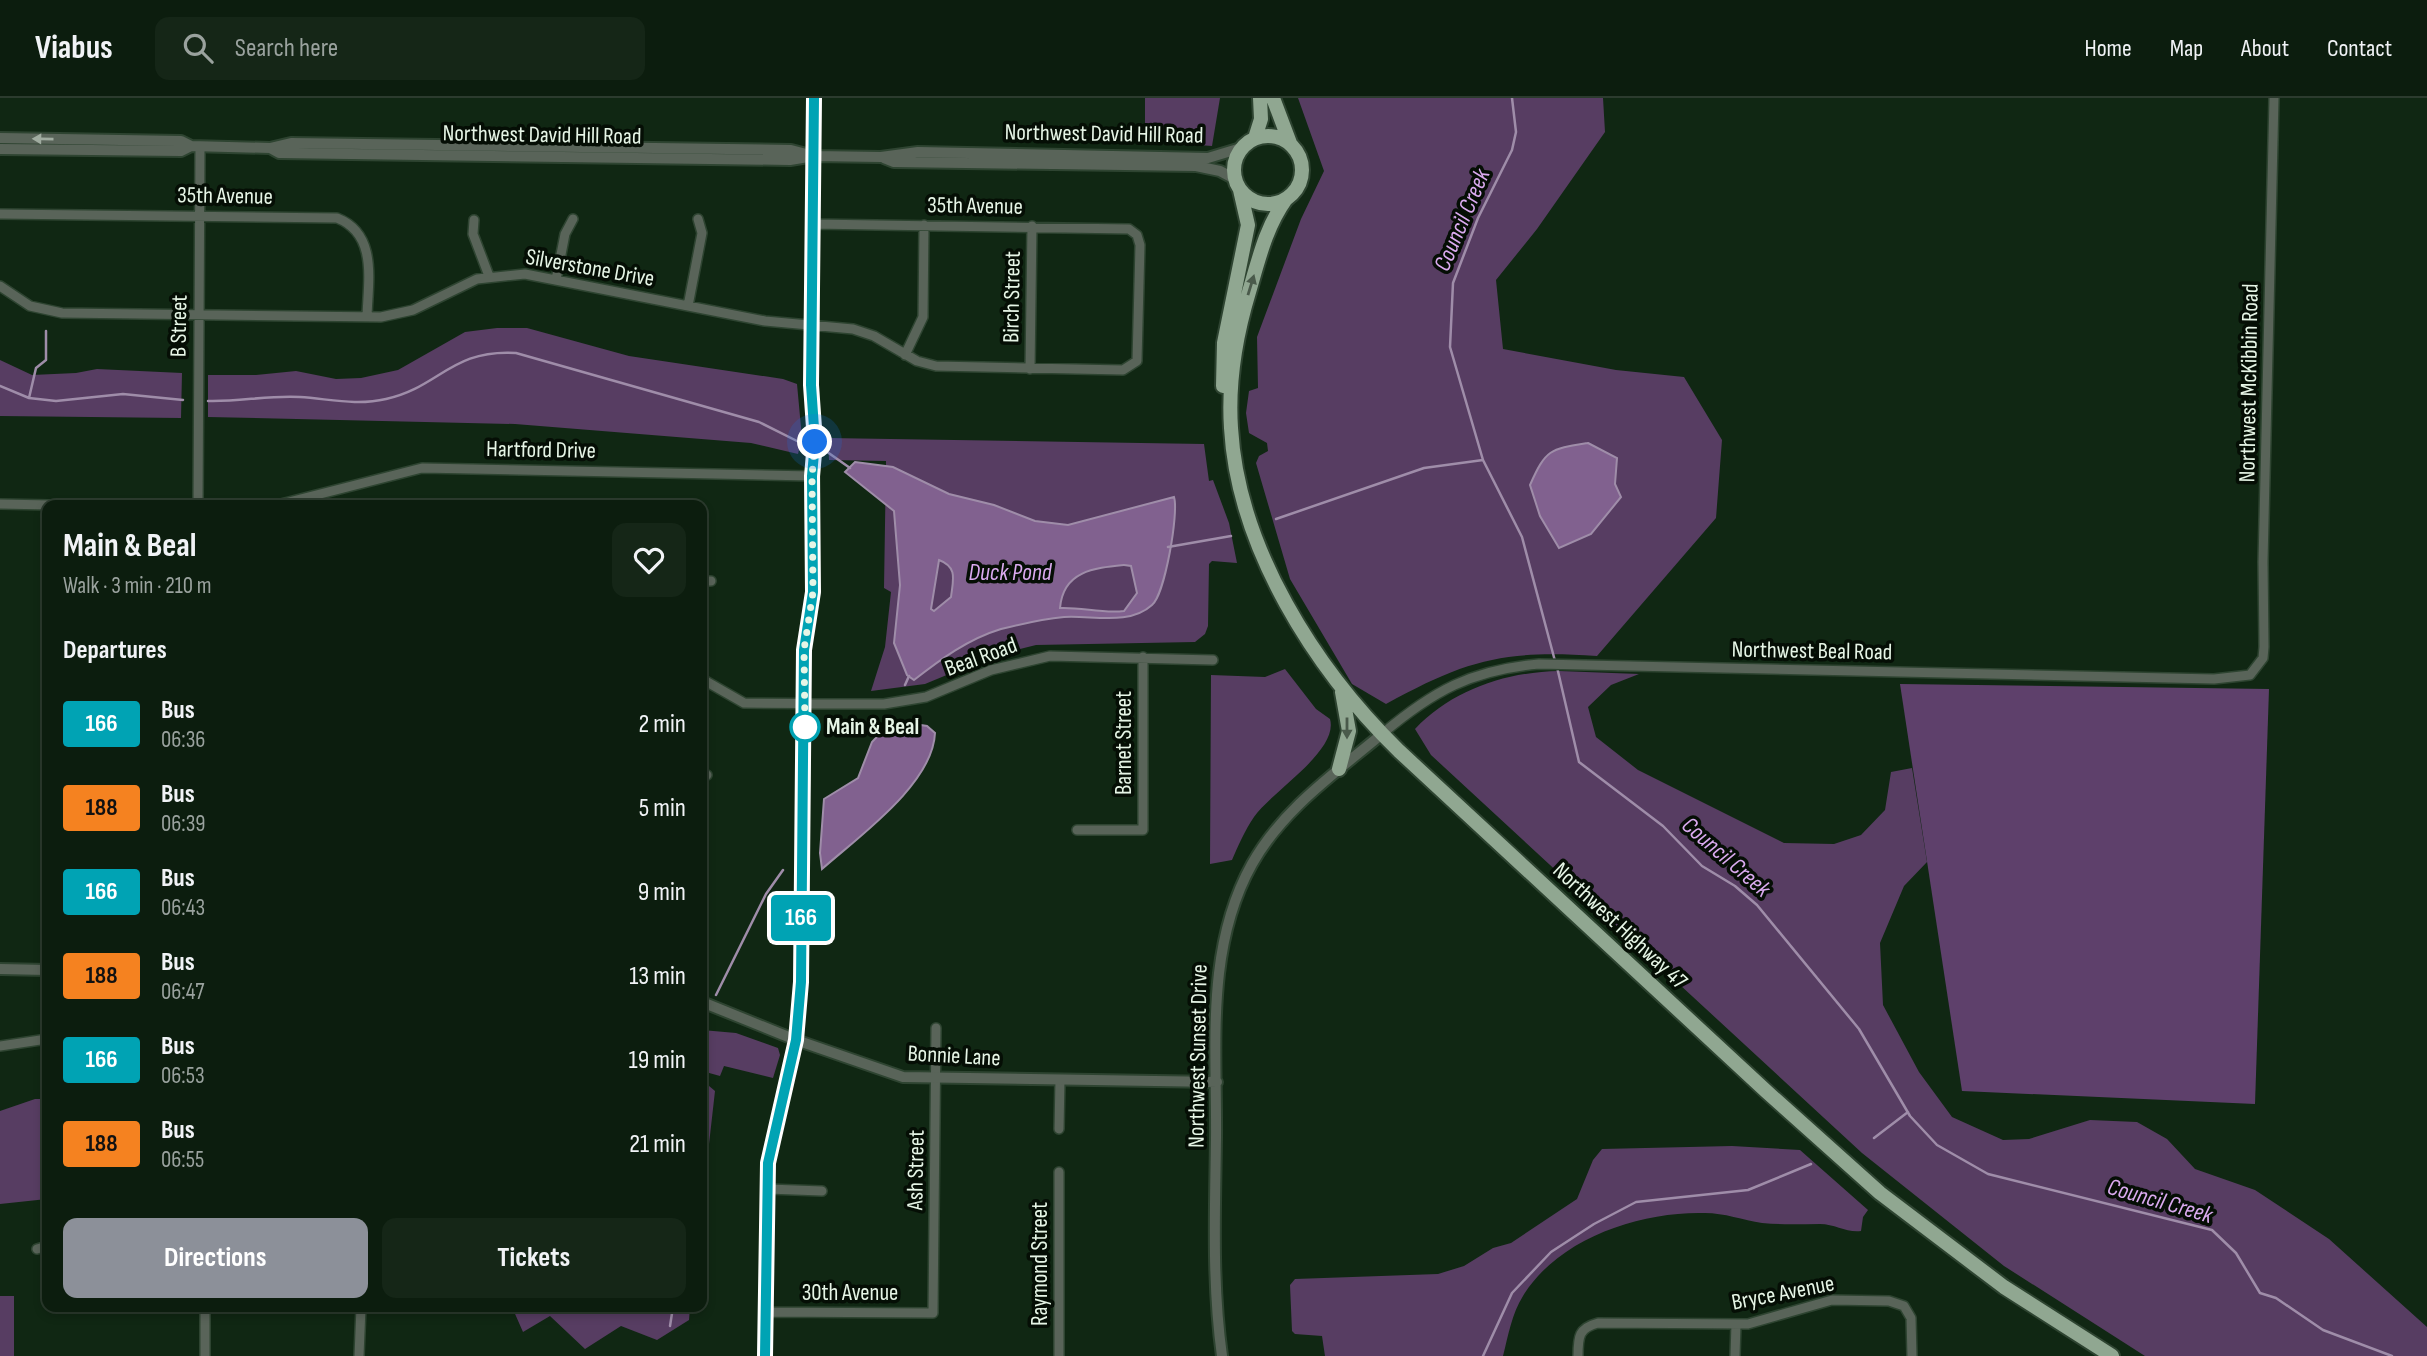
<!DOCTYPE html>
<meta charset="utf-8">
<style>
body{margin:0;font-family:"Sofia Sans Condensed",sans-serif;background:#152617;color:#f1f3f6;height:100vh;display:flex;flex-direction:column;font-size:26px;white-space:nowrap}
*{box-sizing:border-box;margin:0}
p{font-size:23px;color:#9aa29e}
.icon{flex:none;width:38px;height:38px;fill:none;stroke:currentColor;stroke-width:2;stroke-linecap:round;stroke-linejoin:round}
.map{position:relative;flex:1;overflow:hidden}
.panel{position:absolute;left:42px;top:402px;width:665px;height:812px;display:flex;flex-direction:column;background:#0c1d0e;border-radius:14px;box-shadow:0 4px 10px #0003,0 0 0 2px #2c3b2e}
.panel>*{flex:none}
.badge{padding:0 14px;border-radius:5px;font-size:24px;line-height:46px}
.you{position:absolute;width:35px;height:35px;margin:-18px;border:5px solid #fff;border-radius:50%;background:#1a73e8;box-shadow:0 0 0 10px #1a73e833}
.map>.badge{position:absolute;translate:-50% -50%;box-shadow:0 0 0 4px #fff}
h2{padding:0 21px;font-size:26px;line-height:63px}
.round{display:grid;place-items:center;flex:none;width:74px;height:74px;border-radius:14px;background:#152617}
.headline{display:flex;align-items:center;justify-content:space-between;height:119px;padding:0 21px}
h1{font-size:33px;font-weight:700;line-height:52px}
.cta{display:flex;gap:14px;margin-top:auto;padding:14px 21px}
.cta a{flex:1;height:80px;border-radius:14px;background:#8c9099;color:#fff;font-size:28px;font-weight:700;line-height:80px;text-align:center}
.cta a+a{background:#152617;color:#f1f3f6}
ul{padding:0;list-style:none}
li{display:flex;align-items:center;gap:21px;height:84px;padding:0 21px}
li div{flex:1}
li b{display:block;font-size:26px}
li em{font-style:normal}
li .badge{min-width:77px;font-weight:700;text-align:center}
header{display:flex;align-items:center;gap:42px;box-sizing:border-box;height:98px;padding:0 35px;background:#0c1d0e;border-bottom:2px solid #2c3b2e}
header strong{font-size:33px}
nav{display:flex;gap:38px;margin-inline-start:auto;font-size:24px}
.search{width:490px;height:63px;background:#152617;display:flex;align-items:center;gap:18px;box-sizing:border-box;padding:0 24px;border-radius:14px;color:#9aa29e;font-size:26px}
.map>svg:first-child{display:block}
</style>
<header>
<strong>Viabus</strong>
<div class="search"><svg class="icon" aria-label="search" viewBox="0 0 24 24"><circle cx="10" cy="10" r="6"/><path d="M15 15l6 6"/></svg>Search here</div>
<nav><a>Home</a><a>Map</a><a>About</a><a>Contact</a></nav>
</header>
<div class="map">
<svg width="2427" height="1258" viewBox="0 0 2427 1258">
<rect width="100%" height="100%" fill="#102713"/>
<!-- green -->
<path fill="#573d62" d="M1145,0H1220L1212,48L1145,43Z
M1298,0H1603L1605,34L1537,131L1496,182L1503,251L1616,272L1684,279L1722,342L1716,420L1597,558C1504,552 1468,561 1386,606L1352,586L1290,481L1256,365L1259,358L1268,353L1267,345L1249,335L1246,315L1249,293L1258,290L1257,239L1301,121L1324,73Z
M497,230H527L629,258L783,281L797,286L802,340L798,356L751,345L515,326L208,319V277H256L296,273L336,281L361,280L398,272L465,234Z
M0,262L32,277L76,275L97,271L182,275L181,320L0,318Z
M828,340L1204,346L1209,383L1213,382L1229,425L1237,465L1212,463L1209,466L1208,528L1205,536L1195,544L1036,547L995,557L925,586L871,593L885,549L891,494L884,490L886,363L829,362Z
M1285,571L1316,611L1330,621C1339,653 1272,693 1254,719C1245,732 1238,748 1232,762L1210,766L1211,577L1265,579Z
M1559,573L1639,576L1611,587L1588,609L1596,639L1638,672L1784,745L1834,746L1861,737L1885,712L1891,674L1912,670L1927,764L1904,788L1880,845L1883,907L1919,974L1952,1019L2003,1042L2029,1041L2090,1022L2137,1024L2167,1041L2195,1071L2255,1092L2329,1141L2427,1229V1258H2145L2004,1168L1862,1055L1431,657L1415,631C1452,592 1506,574 1559,573Z
M702,932L736,935L778,950L780,957L773,980L724,968L720,978L702,973Z
M702,982L715,993L702,1108Z
M35,1001H47V1101L0,1106V1013Z
M1732,1048L1800,1052L1868,1112L1863,1119L1861,1133C1847,1135 1835,1126 1820,1126C1801,1126 1782,1127 1762,1125C1743,1122 1724,1115 1705,1115C1641,1113 1558,1140 1523,1198C1512,1215 1508,1238 1503,1258H1325L1322,1238L1295,1236L1292,1233L1290,1187L1295,1181L1438,1176L1464,1168L1493,1150L1511,1145L1577,1101L1593,1062L1602,1051Z
M0,1198H14V1258H0Z
M512,1209H690L689,1222L657,1242L621,1228L585,1251L550,1218L523,1234Z"/>
<!-- forest -->
<path fill="#5e406b" d="M1900,586L2269,591L2255,1006L1962,993Z"/>
<!-- water -->
<path fill="#81618f" stroke="#9f8da9" stroke-width="2" fill-rule="evenodd" d="M1588,345L1617,360L1615,386L1621,399L1591,436L1559,450L1540,418L1530,387C1546,351 1550,351 1588,345Z
M855,364L893,369L949,396L994,407L1035,423L1068,427L1174,399C1179,414 1165,496 1152,507C1129,528 1092,517 1064,519C1044,521 1021,526 1001,531C968,541 941,561 914,582L907,577L894,545L900,487L894,413L845,374ZM939,462C958,469 953,482 951,499L934,513L931,511ZM1124,467L1131,468L1137,495L1124,513C1103,516 1082,509 1060,510C1063,473 1094,470 1124,467Z
M908,625L927,628L935,635C933,686 858,739 822,771L820,755L824,701L858,680L872,644L887,628Z"/>
<g fill="none" stroke-linecap="round" stroke-linejoin="round">
<!-- stream -->
<path stroke="#9f8da9" stroke-width="2.5" d="M1512,0L1516,34L1512,52L1478,120L1453,185L1450,249L1483,362L1522,439L1555,563
M0,288L29,300L56,303L123,296L183,302
M29,300L36,270L46,262V233
M208,303C239,304 269,297 300,299C330,301 356,308 386,301C440,289 451,251 516,255L759,324L799,344
M823,351L850,370
M1276,421L1424,370L1483,362
M1168,449L1231,438
M1557,569L1579,664L1663,728L1702,768L1735,788L1757,807L1859,931L1910,1018L1937,1047L1988,1076L2212,1132L2236,1155L2260,1195L2276,1200L2323,1232L2392,1258
M905,587L909,578
M716,897L766,796L783,772
M1874,1040L1908,1014
M670,1228L673,1209
M1483,1258L1512,1195L1551,1154L1594,1126L1636,1104L1748,1092L1811,1066"/>
<defs>
<path id="minor" d="M0,116L337,120C378,136 368,183 367,219
M474,122L473,136L489,178
M556,182L565,136L573,121
M0,188L30,208L62,215L381,219L413,212L477,181L525,176L765,223L853,231L874,238L917,263L936,268L1123,272L1137,263L1140,147L1137,137L1129,131L813,126
M688,208L702,135L698,121
M905,257L923,219L924,127
M1030,271L1032,128
M0,406L101,408
M198,408L200,49
M273,408L422,370L812,378
M702,483H711
M702,581L744,605L884,606L926,599L991,572L1050,558L1213,562
M1382,636C1433,593 1471,572 1539,566L2214,581L2250,577L2263,560L2264,549L2263,464L2274,0
M702,677H707
M1077,732H1143V559
M0,948L47,941
M1059,1031L1060,982
M768,1091L822,1093
M37,1151L47,1148
M765,1214L933,1215L936,930
M205,1258V1209
M359,1258L361,1209
M765,1258L768,1064L796,942L801,884V730L805,683L804,553L813,494L815,344L811,287L814,0
M1059,1258V1074
M1578,1258C1578,1238 1579,1230 1598,1225L1748,1226L1832,1202L1889,1203L1904,1208L1911,1220L1912,1258
M1735,1258L1736,1226"/>
<path id="tertiary" d="M0,40L181,43L191,48
M270,50L279,55L790,62L814,58L881,59L918,54L1208,60L1241,50
M0,51L181,53L191,48L270,50L291,45L791,52L814,58
M884,60L894,64L1196,68L1220,73L1235,81
M0,871L47,872
M702,904L796,942L903,979L1217,984
M1222,1258C1212,1186 1215,1113 1216,1041C1217,949 1205,850 1252,766C1283,711 1334,676 1382,636"/>
<path id="primary" d="M1273,0L1290,45
M1234 72a34 34 0 1 1 68 0a34 34 0 1 1-68 0Z
M1255,40L1261,21L1260,0
M1286,101C1266,129 1259,160 1249,194C1236,237 1228,285 1231,330C1238,450 1315,571 1399,653L1766,993L1880,1095L2004,1189L2112,1258
M1223,288L1224,245L1248,127L1240,92
M1339,671L1349,633L1342,594"/>
</defs>
<!-- minor casing -->
<use href="#minor" stroke="#2e4431" stroke-width="12"/>
<!-- tertiary casing -->
<use href="#tertiary" stroke="#2e4431" stroke-width="14"/>
<!-- primary casing -->
<use href="#primary" stroke="#2e4431" stroke-width="18"/>
<!-- minor -->
<use href="#minor" stroke="#596459" stroke-width="9"/>
<!-- tertiary -->
<use href="#tertiary" stroke="#596459" stroke-width="10"/>
<!-- primary -->
<use href="#primary" stroke="#90a791" stroke-width="14"/>
</g>
<!-- one-way arrows -->
<defs><path id="oneway-solid" d="M-6-.8H1V-3.2L6.5 0L1 3.2V.8H-6Z" transform="scale(1.75)"/></defs>
<use fill="#a0aca0" href="#oneway-solid" transform="translate(43 41) rotate(-179)"/>
<g fill="#4a5a4b">
<use href="#oneway-solid" transform="translate(1251 187) rotate(-73)"/>
<use href="#oneway-solid" transform="translate(1347 630) rotate(90)"/>
</g>
<g fill="none" stroke-linecap="round" stroke-linejoin="round">
<defs>
<path id="line" d="M765,1258L768,1065L796,942L801,884L804,552L813,494L812,378L815,344L811,287L814,0"/>
</defs>
<!-- line casing -->
<use href="#line" stroke="#fff" stroke-width="16"/>
<!-- line -->
<use href="#line" stroke="#00a3b4" stroke-width="10"/>
<!-- walk -->
<path stroke="#e6f5e6" stroke-width="7" stroke-dasharray="0 12.6" d="M805,629V632L804,552L813,494L812,378L815,344"/>
</g>
<!-- markers -->
<circle fill="#fff" stroke="#00a3b4" stroke-width="3.5" cx="805" cy="629" r="14"/>
<g text-anchor="middle" dominant-baseline="central" stroke-width="7" stroke-linejoin="round" paint-order="stroke">
<!-- street labels -->
<g font-size="23" fill="#e6f5e6" stroke="#050e05">
<text transform="translate(1104 36) rotate(1)">Northwest David Hill Road</text>
<text transform="translate(542 37) rotate(1)">Northwest David Hill Road</text>
<text transform="translate(225 98) rotate(1)">35th Avenue</text>
<text transform="translate(975 108) rotate(1)">35th Avenue</text>
<text transform="translate(590 170) rotate(10)">Silverstone Drive</text>
<text transform="translate(1012 199) rotate(-89)">Birch Street</text>
<text transform="translate(179 228) rotate(-89)">B Street</text>
<text transform="translate(2249 285) rotate(-89)">Northwest McKibbin Road</text>
<text transform="translate(541 352) rotate(1)">Hartford Drive</text>
<text transform="translate(1812 553) rotate(1)">Northwest Beal Road</text>
<text transform="translate(981 559) rotate(-20)">Beal Road</text>
<text transform="translate(1124 645) rotate(-90)">Barnet Street</text>
<text transform="translate(1620 828) rotate(43)">Northwest Highway 47</text>
<text transform="translate(954 958) rotate(3)">Bonnie Lane</text>
<text transform="translate(1198 958) rotate(-89)">Northwest Sunset Drive</text>
<text transform="translate(916 1072) rotate(-89)">Ash Street</text>
<text transform="translate(1040 1166) rotate(-90)">Raymond Street</text>
<text x="850" y="1195">30th Avenue</text>
<text transform="translate(1783 1195) rotate(-11)">Bryce Avenue</text>
</g>
<!-- stop labels -->
<g font-size="23" font-weight="bold" fill="#e6f5e6" stroke="#050e05" text-anchor="start">
<text x="826" y="629">Main &amp; Beal</text>
</g>
<!-- water labels -->
<g font-size="24" font-style="italic" fill="#daaaef" stroke="#050e05">
<text transform="translate(1462 122) rotate(-67)">Council Creek</text>
<text x="1010" y="474">Duck Pond</text>
<text transform="translate(1726 759) rotate(41)">Council Creek</text>
<text transform="translate(2160 1103) rotate(16)">Council Creek</text>
</g>
</g>
</svg>
<div class="you" style="left:815px;top:344px"></div>
<b class="badge" style="left:801px;top:820px;background:#00a3b4;color:#fff">166</b>
<section class="panel">
<div class="headline"><div><h1>Main &amp; Beal</h1><p>Walk · 3 min · 210 m</p></div><a class="round"><svg class="icon" aria-label="heart" viewBox="0 0 24 24"><path d="M12 20l-8-8c-3-5 5-10 8-4 3-6 11-1 8 4z"/></svg></a></div>
<h2>Departures</h2>
<ul>
<li><span class="badge" style="background:#00a3b4;color:#fff">166</span><div><b>Bus</b><p>06:36</p></div><em>2 min</em></li>
<li><span class="badge" style="background:#f58220;color:#111">188</span><div><b>Bus</b><p>06:39</p></div><em>5 min</em></li>
<li><span class="badge" style="background:#00a3b4;color:#fff">166</span><div><b>Bus</b><p>06:43</p></div><em>9 min</em></li>
<li><span class="badge" style="background:#f58220;color:#111">188</span><div><b>Bus</b><p>06:47</p></div><em>13 min</em></li>
<li><span class="badge" style="background:#00a3b4;color:#fff">166</span><div><b>Bus</b><p>06:53</p></div><em>19 min</em></li>
<li><span class="badge" style="background:#f58220;color:#111">188</span><div><b>Bus</b><p>06:55</p></div><em>21 min</em></li>
</ul>
<div class="cta"><a>Directions</a><a>Tickets</a></div>
</section>
</div>
